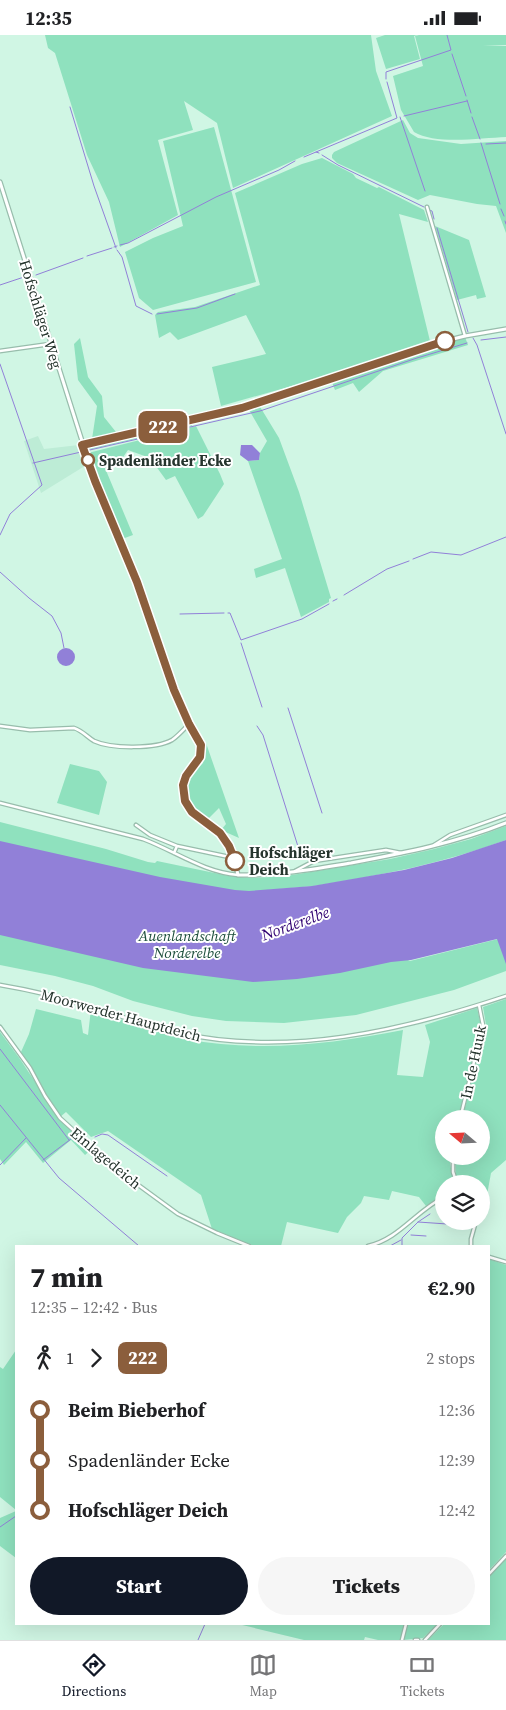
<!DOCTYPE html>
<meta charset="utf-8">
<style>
body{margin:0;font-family:"Source Serif 4",serif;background:#f6f6f6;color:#202124;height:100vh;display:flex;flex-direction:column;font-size:19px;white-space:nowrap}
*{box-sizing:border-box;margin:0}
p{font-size:16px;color:#757577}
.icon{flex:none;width:28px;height:28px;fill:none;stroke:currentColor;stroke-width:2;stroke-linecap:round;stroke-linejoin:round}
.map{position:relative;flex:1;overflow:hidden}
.panel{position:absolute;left:15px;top:1210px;width:475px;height:380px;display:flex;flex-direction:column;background:#fff;border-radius:0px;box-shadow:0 5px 20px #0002}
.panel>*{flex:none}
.badge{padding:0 10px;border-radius:8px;font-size:18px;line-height:32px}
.needle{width:32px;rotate:289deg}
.tools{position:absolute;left:435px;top:1075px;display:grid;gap:10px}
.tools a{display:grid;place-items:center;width:55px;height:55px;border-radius:50%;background:#fff;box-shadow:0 5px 20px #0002;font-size:25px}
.map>.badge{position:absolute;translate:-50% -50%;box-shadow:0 0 0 2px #fff}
.legs{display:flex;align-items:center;gap:8px;height:55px;padding:0 15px;font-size:16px}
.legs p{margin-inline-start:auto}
.summary{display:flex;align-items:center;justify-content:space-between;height:85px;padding:0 15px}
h1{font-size:28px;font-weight:800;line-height:38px}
.primary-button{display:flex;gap:10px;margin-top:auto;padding:10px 15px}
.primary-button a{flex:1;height:58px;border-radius:30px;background:#111827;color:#fff;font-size:20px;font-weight:800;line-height:58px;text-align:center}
.primary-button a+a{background:#f6f6f6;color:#202124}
ul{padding:0 15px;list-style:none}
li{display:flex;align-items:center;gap:18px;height:50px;font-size:19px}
li i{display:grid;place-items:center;width:8px;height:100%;margin:0 6px;background:currentColor}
li i::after{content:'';width:12px;height:12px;margin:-6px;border:4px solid;border-radius:50%;background:#fff}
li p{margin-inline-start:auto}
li:first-child i{background:linear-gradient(#0000 50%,currentColor 0)}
li:last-child i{background:linear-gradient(currentColor 50%,#0000 0)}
.status{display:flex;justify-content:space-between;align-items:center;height:35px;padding:0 25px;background:#fff;direction:ltr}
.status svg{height:14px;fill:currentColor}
.dock{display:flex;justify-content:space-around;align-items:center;height:70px;border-top:1px solid #e0e0e0;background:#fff;font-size:14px;color:#757577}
.dock a{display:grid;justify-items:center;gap:2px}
.dock .selected{color:#111827}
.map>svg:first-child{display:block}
</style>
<div class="status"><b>12:35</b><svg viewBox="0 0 49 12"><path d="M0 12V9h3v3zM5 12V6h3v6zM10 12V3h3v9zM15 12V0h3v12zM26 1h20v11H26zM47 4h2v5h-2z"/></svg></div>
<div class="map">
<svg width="506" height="1605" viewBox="0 0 506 1605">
<rect width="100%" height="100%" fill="#d0f6e4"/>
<!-- built -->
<path fill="#bdecd6" d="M38,401L44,414L79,410L88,429L41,458L24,406Z"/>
<!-- green -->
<path fill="#8fe1be" d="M45,0H371L376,36L392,81L233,153L217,88L184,66L193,95L158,105L178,180L120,212L109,167L87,120L55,18L48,13Z
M385,0H417L414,1L420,24L386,34L376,3Z
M419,0H506V10L483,11H506V102C481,103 435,110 414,97L401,75L393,41L423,31L415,1Z
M403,85L410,98L418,103L461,109L506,106V198L496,171L477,169L430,160L418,165L337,128L332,123V120L334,117Z
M214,92L256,247L153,275L139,263L125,217L153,203L183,191L163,106Z
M322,123L353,139L356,143L377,153L379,152L424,175L428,187L399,179L430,306L334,339L221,371L212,332L266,319L246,280L178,305L170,297L159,303L155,280L158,277L195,272L260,250L235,158L302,129Z
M435,191L469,205L486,262L477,264L476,260L457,265Z
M465,302L468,310L383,336L359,357L353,348L335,355L331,345Z
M80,303L88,342L102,361L104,382L116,397L92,404L97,371L78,345L74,309Z
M259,370L279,403L299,457L331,563L329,564V567L301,582L285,533L256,543L254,534L282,524L248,426L259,425L260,418L267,406L248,373Z
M192,388V391L88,415L86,412Z
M196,391L220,439L224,449L203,481L198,484L175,441L166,445L150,423L128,415L121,425L105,433L133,500L122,504L88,418Z
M206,708L239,803L221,795L226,789L219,773L207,785L190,773L186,761L189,742L203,728Z
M70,729L99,736L107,747L99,780L57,768Z
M0,787L106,814L148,827L155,828L157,826L229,841L252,843L286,841L390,824L434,814L471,804L506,791V805C444,828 379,841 314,851C295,853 275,854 257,856L410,926L506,902V936L454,955L356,980L284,988L226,986L192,981L133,966L93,951L55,941L0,930Z
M506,964V1125L491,1138L487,1160L481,1177V1149H460L456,1144L455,1121H481V1084H462L486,990L483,972Z
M477,973L481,990L458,1084H444V1121H451L450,1128L454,1149H444V1160L426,1171L419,1162L392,1156L389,1165L364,1161L361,1168L347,1182L338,1198L287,1187L281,1211H254L212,1194L201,1160L108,1096L91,1102L66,1077L60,1082L21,1017L29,999L36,974L81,985L83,998L88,1000L91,974C122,985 154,997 186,1004C258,1018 332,1009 403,995L397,1040L423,1042L430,1007L425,990Z
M0,997L20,1024L59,1083L92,1114L85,1120L71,1105L43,1128L26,1107L4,1130L0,1124Z
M489,1224L506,1230V1517L489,1535Z
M16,1315V1475L0,1462V1332L3,1334Z
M16,1476V1523L0,1511V1483Z
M506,1524V1605H428L444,1589H489V1542Z
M238,1589H405L401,1605H378L365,1602L364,1605H304Z
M407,1589H438L423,1603L403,1605Z"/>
<!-- water -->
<path fill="#9180d8" d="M241,410H252L260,418L259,425L248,426L240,420Z
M57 622a9 9 0 1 1 18 0a9 9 0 1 1-18 0Z
M506,805V929L497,904L411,925L391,927L340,938L297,944L253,947L143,933L0,900V806L160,842L235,855L249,856L312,851L404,835L452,823Z"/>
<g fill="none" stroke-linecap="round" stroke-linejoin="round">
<!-- stream -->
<path stroke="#9180d8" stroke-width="1" d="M452,19L466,61
M386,44V37L451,15L447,0
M467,65L471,78
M70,72L94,151L116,213
M404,81L467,66
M400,82L425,156
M472,82L480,104
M481,108L500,169
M486,109L506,108
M316,117L397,83L387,47
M322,120L338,130L424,172
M304,122L316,117L319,118
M501,174L504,181
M429,175L432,176L434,184
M505,186L506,189
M437,193L468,297
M120,210L128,208L216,162L279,135L295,126
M114,212L117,211
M117,215L122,222L136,271L152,279
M87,221L112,213
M36,240L83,223
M0,250L24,242
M157,279L197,273L235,259
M473,303L477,310L506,399
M481,305L506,302
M0,329L42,450L10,479L0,500
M33,428L260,376L417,323L467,308
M413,524L431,517L461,520L506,502
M0,537L29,563L52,581L61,598L64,613
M344,560L387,534L409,526
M333,566L337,564
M228,578H230L241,605L302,584L329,569
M180,579L224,578
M241,608L262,672
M288,673L322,778
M257,691L263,700L301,821
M0,1014L69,1105
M0,1070L59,1143L139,1211
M95,1102L102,1099L108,1100L167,1141
M43,1125L71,1104
M0,1130L26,1103
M418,1187L447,1189
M411,1200L426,1201
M390,1211L401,1205
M402,1211V1203L418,1187L430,1179
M0,1492L16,1481
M198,1605L205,1589"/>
<defs>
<path id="minor" d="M427,172L465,301
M0,316L50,309
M0,691L30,695L74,693C83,696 87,702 94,706C111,714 156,714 172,705C178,701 184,694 189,689
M0,768L143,804C175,816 203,837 238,840
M136,790L150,800L177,811
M434,810L450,800L506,780
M174,818L177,811L234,823
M295,836L314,826L386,815L401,818
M0,950C30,955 59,962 88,971C119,980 148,992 179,998C289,1022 401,996 506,961
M0,992L30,1033L45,1061L60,1083L115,1133L178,1179L217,1198L249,1211
M460,1084L483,990L479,970
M453,1121V1137L457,1149
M368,1211C399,1204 416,1176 444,1162
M471,1211V1204L476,1186
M489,1222L506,1227
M489,1539L506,1521
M402,1605L406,1589
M415,1605H418
M425,1605L440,1589"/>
<path id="tertiary" d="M0,147L89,428L137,547L174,655L189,689L201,710L200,722L186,741L183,750L185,766L192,777L214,793L225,804L234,823L238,840C276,841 314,834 351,828C404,818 456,808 506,788
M82,410L242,373L429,310L465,301L506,294"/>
</defs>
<!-- minor casing -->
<use href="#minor" stroke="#98bdac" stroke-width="5"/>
<!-- tertiary casing -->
<use href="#tertiary" stroke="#98bdac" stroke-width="5.5"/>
<!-- minor -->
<use href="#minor" stroke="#fff" stroke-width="2.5"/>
<!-- tertiary -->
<use href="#tertiary" stroke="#fff" stroke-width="3"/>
</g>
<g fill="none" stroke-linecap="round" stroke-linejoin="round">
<defs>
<path id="line-1" d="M235,826L229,811L220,798L192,777L185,766L183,750L186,741L200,722L201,710L189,689L174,655L137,547L95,446L82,410L242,373L445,306"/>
</defs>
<!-- line-1 casing -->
<use href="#line-1" stroke="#fff" stroke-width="11"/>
<!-- line-1 -->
<use href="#line-1" stroke="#8b5e3c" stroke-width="8"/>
</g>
<!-- markers -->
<g fill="#fff" stroke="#8b5e3c" stroke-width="2.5">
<circle cx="445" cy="306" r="9"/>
<circle cx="88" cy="425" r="6"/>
<circle cx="235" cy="826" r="9"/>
</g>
<g text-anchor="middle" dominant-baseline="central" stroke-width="4" stroke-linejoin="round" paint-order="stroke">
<!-- street labels -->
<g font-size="15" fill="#25342d" stroke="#fff">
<text transform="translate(41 279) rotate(73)">Hofschläger Weg</text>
<text transform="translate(121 980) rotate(15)">Moorwerder Hauptdeich</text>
<text transform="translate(473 1027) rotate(-78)">In de Huuk</text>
<text transform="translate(106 1123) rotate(40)">Einlagedeich</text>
</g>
<!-- stop labels -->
<g font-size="15" font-weight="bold" fill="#25342d" stroke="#fff" text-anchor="start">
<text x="99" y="425">Spadenländer Ecke</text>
<text x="249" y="817">Hofschläger<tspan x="249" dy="17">Deich</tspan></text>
</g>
<!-- park labels -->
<g font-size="15" font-style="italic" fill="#1c4e3b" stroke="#fff">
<text x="187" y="900">Auenlandschaft<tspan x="187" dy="17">Norderelbe</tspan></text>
</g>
<!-- water labels -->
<g font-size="16" font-style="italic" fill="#330573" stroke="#fff">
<text transform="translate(295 888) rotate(-20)">Norderelbe</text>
</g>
</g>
</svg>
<div class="tools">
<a><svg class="needle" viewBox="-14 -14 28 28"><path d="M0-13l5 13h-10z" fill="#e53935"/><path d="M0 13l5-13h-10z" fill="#757577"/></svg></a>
<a><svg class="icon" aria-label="layers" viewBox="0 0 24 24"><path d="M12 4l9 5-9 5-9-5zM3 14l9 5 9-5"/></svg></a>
</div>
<b class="badge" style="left:163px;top:392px;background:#8b5e3c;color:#fff">222</b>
<section class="panel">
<div class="summary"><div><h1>7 min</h1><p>12:35 – 12:42 · Bus</p></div><b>€2.90</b></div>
<div class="legs"><svg class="icon" aria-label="walk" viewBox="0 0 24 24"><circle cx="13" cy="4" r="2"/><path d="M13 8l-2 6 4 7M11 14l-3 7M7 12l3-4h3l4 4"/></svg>1<svg class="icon" aria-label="forward" viewBox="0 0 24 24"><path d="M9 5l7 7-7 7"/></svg><b class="badge" style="background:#8b5e3c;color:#fff">222</b><p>2 stops</p></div>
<ul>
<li><i style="color:#8b5e3c"></i><b>Beim Bieberhof</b><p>12:36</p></li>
<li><i style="color:#8b5e3c"></i><span>Spadenländer Ecke</span><p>12:39</p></li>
<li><i style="color:#8b5e3c"></i><b>Hofschläger Deich</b><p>12:42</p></li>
</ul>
<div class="primary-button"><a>Start</a><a>Tickets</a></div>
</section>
</div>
<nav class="dock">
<a class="selected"><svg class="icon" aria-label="directions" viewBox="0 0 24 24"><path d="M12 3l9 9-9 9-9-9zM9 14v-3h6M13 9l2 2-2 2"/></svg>Directions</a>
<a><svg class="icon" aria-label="map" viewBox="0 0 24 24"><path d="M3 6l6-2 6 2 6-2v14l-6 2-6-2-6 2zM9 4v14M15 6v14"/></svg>Map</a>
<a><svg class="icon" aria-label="tickets" viewBox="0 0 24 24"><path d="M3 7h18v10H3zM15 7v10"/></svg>Tickets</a>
</nav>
